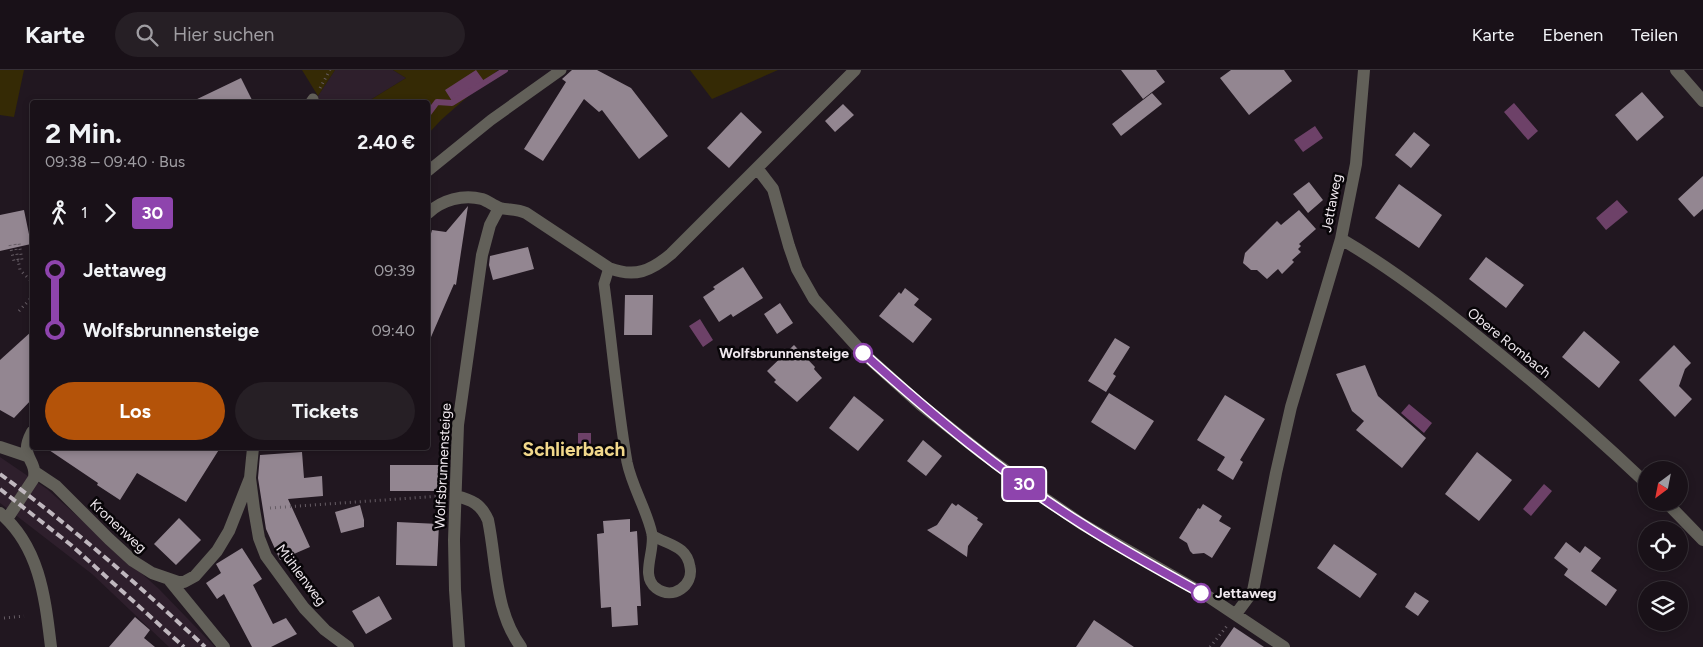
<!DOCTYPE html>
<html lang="de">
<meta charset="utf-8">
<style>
body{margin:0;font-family:Figtree,sans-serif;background:#261f25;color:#f1f3f6;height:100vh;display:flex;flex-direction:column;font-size:19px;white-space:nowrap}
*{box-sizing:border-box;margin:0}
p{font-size:16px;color:#9f9da2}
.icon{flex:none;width:28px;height:28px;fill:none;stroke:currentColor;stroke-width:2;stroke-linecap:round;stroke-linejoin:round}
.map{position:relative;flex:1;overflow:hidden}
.sheet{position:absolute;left:30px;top:30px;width:400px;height:350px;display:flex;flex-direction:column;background:#191118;border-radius:5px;box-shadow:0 2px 8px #0003,0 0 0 1px #373137}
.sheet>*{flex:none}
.badge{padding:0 10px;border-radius:4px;font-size:18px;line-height:32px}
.needle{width:32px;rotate:212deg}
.buttons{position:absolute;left:1638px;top:391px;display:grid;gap:10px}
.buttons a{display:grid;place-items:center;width:50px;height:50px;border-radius:50%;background:#191118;box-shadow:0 2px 8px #0003,0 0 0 1px #373137;font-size:25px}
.map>.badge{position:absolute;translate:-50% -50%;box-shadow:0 0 0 2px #fff}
.legs{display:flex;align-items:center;gap:8px;height:55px;padding:0 15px;font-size:16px}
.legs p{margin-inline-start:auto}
.head{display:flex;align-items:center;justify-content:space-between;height:85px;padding:0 15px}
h1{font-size:28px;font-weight:700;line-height:38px}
.primary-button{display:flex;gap:10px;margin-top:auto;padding:10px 15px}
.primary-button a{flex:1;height:58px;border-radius:30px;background:#b45309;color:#fff;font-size:20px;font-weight:700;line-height:58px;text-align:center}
.primary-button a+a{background:#261f25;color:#f1f3f6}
ul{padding:0 15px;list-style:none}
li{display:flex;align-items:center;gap:18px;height:60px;font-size:19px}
li i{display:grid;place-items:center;width:8px;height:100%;margin:0 6px;background:currentColor}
li i::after{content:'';width:12px;height:12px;margin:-6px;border:4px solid;border-radius:50%;background:#191118}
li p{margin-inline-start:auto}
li:first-child i{background:linear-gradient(#0000 50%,currentColor 0)}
li:last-child i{background:linear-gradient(currentColor 50%,#0000 0)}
header{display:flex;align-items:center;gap:30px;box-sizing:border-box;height:70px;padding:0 25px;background:#191118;border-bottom:1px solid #373137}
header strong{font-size:24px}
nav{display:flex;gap:28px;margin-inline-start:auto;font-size:18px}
.search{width:350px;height:45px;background:#261f25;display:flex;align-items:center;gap:12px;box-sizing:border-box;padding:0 18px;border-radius:28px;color:#9f9da2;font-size:19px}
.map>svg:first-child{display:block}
</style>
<header>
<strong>Karte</strong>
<div class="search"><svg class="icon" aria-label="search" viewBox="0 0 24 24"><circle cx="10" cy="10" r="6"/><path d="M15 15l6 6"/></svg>Hier suchen</div>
<nav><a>Karte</a><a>Ebenen</a><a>Teilen</a></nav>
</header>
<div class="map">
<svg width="1703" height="577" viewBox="0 0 1703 577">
<rect width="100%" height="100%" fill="#211720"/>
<!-- built -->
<path fill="#2e1f2c" d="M335,0H393L406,8L367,32H314Z
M0,387L47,419L159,519L215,577H169L92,504L0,433Z"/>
<!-- green -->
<path fill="#352a05" d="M0,0H24L14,47L0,45Z
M302,0H335L318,26Z
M393,0H498L441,50L428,64V32H367L406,8Z
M690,0H778L712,29Z"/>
<!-- water -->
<path fill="#6d4168" d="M476,0L484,11L452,31L445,20Z
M1514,33L1538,61L1528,70L1504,42Z
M1315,56L1323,68L1303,82L1294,70Z
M1617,130L1628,142L1606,160L1596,148Z
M700,249L713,270L703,277L689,256Z
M1409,334L1432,353L1424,363L1401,343Z
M578,363H591V385L578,386Z
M1544,414L1552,421L1531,446L1523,439Z"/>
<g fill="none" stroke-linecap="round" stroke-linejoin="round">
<!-- stream -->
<path stroke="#6d4168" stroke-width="6" d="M428,44L437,32L452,33L505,0"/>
</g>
<!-- building -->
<path fill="#938691" d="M572,0H597L631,18L668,66L639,89L602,40L599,42L584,29L543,91L524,79L566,12L562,9Z
M1121,0H1156L1165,12L1143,29Z
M1231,0H1284L1292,11L1249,45L1220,8Z
M241,8L253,32H191Z
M1642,22L1664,47L1637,71L1615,45Z
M1152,23L1162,34L1121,66L1112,54Z
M843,34L854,45L835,62L825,51Z
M741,42L762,62L729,98L707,78Z
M1414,62L1430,75L1411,98L1395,85Z
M1703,106V139L1694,147L1678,129Z
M1309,112L1323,130L1308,143L1293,124Z
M1399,114L1442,145L1419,178L1375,148Z
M468,136L456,215L454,214L428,274V176L429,167H430L432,160L446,162Z
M24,140L31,174L0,181V145Z
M1299,140L1316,159L1299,174L1301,176L1298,179L1301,182L1292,190L1294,192L1282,204L1278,199L1267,209L1257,200H1251L1243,193L1245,183L1277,151L1281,155Z
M528,177L534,199L493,210L489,195L490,186Z
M1486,187L1524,215L1506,238L1469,209Z
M743,197L763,228L733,247L731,244L719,252L703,227L715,219L713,217Z
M905,218L919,229L914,235L932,249L913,273L879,246L899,222L901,224Z
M625,225H653L652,265H624Z
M780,233L793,253L777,264L764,244Z
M32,261V329L14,348L0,340V290Z
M1584,261L1620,292L1599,318L1562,287Z
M1115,268L1130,277L1113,304L1116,306L1106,322L1088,311Z
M794,275L815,297L814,299L822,308L797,332L774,312L776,310L767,301Z
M1674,275L1691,293L1685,299L1679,316L1692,329L1675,347L1639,310Z
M1365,295L1378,326L1426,368L1402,398L1356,360L1364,351L1352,341L1336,304Z
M1109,323L1154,351L1135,380L1091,352Z
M1225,325L1265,349L1240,390L1243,392L1233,410L1217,400L1225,387L1197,370Z
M854,326L884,350L858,381L829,358Z
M923,370L942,386L926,406L907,391Z
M46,378H220L186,432L137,403L120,430L97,415L98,413Z
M302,382L304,408L322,406L323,426L288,429L310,477L280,490L266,459L258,408L260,385Z
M1477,382L1512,410L1479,451L1445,424Z
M390,395H448V421H390Z
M952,433L956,436L958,434L978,448L977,450L983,454L968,476L967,487L927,460L937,455Z
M1203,434L1222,446L1219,451L1231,458L1212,488L1204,483L1193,484L1190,481L1187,473L1179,468L1198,438L1200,439Z
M360,435L364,450V457L341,463L335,442Z
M179,448L201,470L176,495L154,474Z
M630,449V462L637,461L641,536H637L638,555L612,557L611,537L601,538L597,464L604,463L603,451Z
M397,452L439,454L437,496L396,495Z
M1566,472L1580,483L1585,476L1601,488L1591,501L1617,520L1606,536L1564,505L1568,499L1554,488Z
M1334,474L1377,504L1360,528L1317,498Z
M242,478L262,509L253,515L273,554L286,548L297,564L271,577H252L224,524L217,529L206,513L221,503L216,494Z
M1415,522L1429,531L1418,546L1405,537Z
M379,526L392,549L366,564L352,541Z
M135,547L150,560L144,568L155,577H109Z
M1094,550L1134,577H1076Z
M1234,557L1264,577H1220Z"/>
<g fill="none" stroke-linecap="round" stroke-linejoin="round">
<!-- path -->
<path stroke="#665d65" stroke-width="3" stroke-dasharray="1 4" stroke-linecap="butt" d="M320,18L330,0
M15,174L20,200L32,212
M10,175L14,191L22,190L19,173
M19,241L32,227
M270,438L441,426
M4,548L24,546
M1210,577L1227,556"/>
<!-- lane -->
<path stroke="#626059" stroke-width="11" d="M311,32L313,29
M428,101L491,50L561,0
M609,198L604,214C612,273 617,334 627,392C632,417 647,440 652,464C655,482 640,506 656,518C673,531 694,515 690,497C687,475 667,475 652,465"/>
<!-- street -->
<path stroke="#626059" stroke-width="12" d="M1676,0L1703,31
M757,98L773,119L789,176L797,199L814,229L863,283L921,335L983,384L1047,430L1082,454L1209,527L1284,577
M428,143C442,130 463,124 482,129C488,131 494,136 500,138C509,140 517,139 526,143L609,198C635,208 651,201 671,184L855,0
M1341,169C1389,197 1434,231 1477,266C1536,313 1592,362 1646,413
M0,377L27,386
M253,378L250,408L254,439L259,468L266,486L304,538L325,560L348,577
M35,402L56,416L109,469L133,491L152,503L178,512H184L195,506L217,481L229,461L250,408
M456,426C472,430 481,434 488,450C497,493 494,540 521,577
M1666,432L1703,470
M0,443C40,477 45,528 51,577
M7,449L34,408C37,388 18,388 32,362
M170,511L224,577
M1236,544L1253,521L1276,403L1291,337L1341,169L1356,94L1364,0
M459,577L455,520L454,470L458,355L482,185L490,155L499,138"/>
<!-- rail -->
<path stroke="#bfb7be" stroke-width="4" stroke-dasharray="8 4" stroke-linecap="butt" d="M0,404C72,457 140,516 205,577
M0,419L71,475L184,577"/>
</g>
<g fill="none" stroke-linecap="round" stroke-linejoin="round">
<defs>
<path id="line-1" d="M863,283C932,345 1004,405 1082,454C1121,479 1161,501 1201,523"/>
</defs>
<!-- line-1 casing -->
<use href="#line-1" stroke="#fff" stroke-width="11"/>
<!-- line-1 -->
<use href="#line-1" stroke="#8e44ad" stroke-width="8"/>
</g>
<!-- markers -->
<g fill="#fff" stroke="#8e44ad" stroke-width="2.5">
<circle cx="863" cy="283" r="9"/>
<circle cx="1201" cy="523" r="9"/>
</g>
<g text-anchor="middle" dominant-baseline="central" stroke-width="5" stroke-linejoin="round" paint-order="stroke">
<!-- street labels -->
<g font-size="14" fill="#efe8ee" stroke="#080508">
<text transform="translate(1332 133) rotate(-79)">Jettaweg</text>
<text transform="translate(1509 273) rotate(39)">Obere Rombach</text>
<text transform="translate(443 396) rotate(-87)">Wolfsbrunnensteige</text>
<text transform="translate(118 456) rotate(43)">Kronenweg</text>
<text transform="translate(301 505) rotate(53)">Mühlenweg</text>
</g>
<!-- stop labels -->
<g font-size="14" font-weight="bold" fill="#efe8ee" stroke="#080508" text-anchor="end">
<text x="849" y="283">Wolfsbrunnensteige</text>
<text x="1215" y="523" text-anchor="start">Jettaweg</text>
</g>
<!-- district labels -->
<g font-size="19" font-weight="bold" fill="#f1d88b" stroke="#080508">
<text x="574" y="379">Schlierbach</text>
</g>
</g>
</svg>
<div class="buttons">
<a><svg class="needle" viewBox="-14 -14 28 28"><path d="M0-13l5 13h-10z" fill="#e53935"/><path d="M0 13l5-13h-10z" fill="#9f9da2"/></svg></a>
<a><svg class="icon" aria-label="locate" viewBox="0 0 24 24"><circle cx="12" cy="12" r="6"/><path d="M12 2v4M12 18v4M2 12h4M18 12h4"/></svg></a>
<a><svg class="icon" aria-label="layers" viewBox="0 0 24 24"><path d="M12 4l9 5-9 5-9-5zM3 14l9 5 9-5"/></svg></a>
</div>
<b class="badge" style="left:1024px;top:414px;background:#8e44ad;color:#fff">30</b>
<section class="sheet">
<div class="head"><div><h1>2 Min.</h1><p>09:38 – 09:40 · Bus</p></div><b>2.40 €</b></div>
<div class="legs"><svg class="icon" aria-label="walk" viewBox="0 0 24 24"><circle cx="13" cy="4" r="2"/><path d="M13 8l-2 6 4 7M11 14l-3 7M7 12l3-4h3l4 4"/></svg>1<svg class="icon" aria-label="forward" viewBox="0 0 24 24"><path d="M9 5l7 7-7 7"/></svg><b class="badge" style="background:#8e44ad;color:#fff">30</b></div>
<ul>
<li><i style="color:#8e44ad"></i><b>Jettaweg</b><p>09:39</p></li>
<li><i style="color:#8e44ad"></i><b>Wolfsbrunnensteige</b><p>09:40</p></li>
</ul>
<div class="primary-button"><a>Los</a><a>Tickets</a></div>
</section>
</div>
